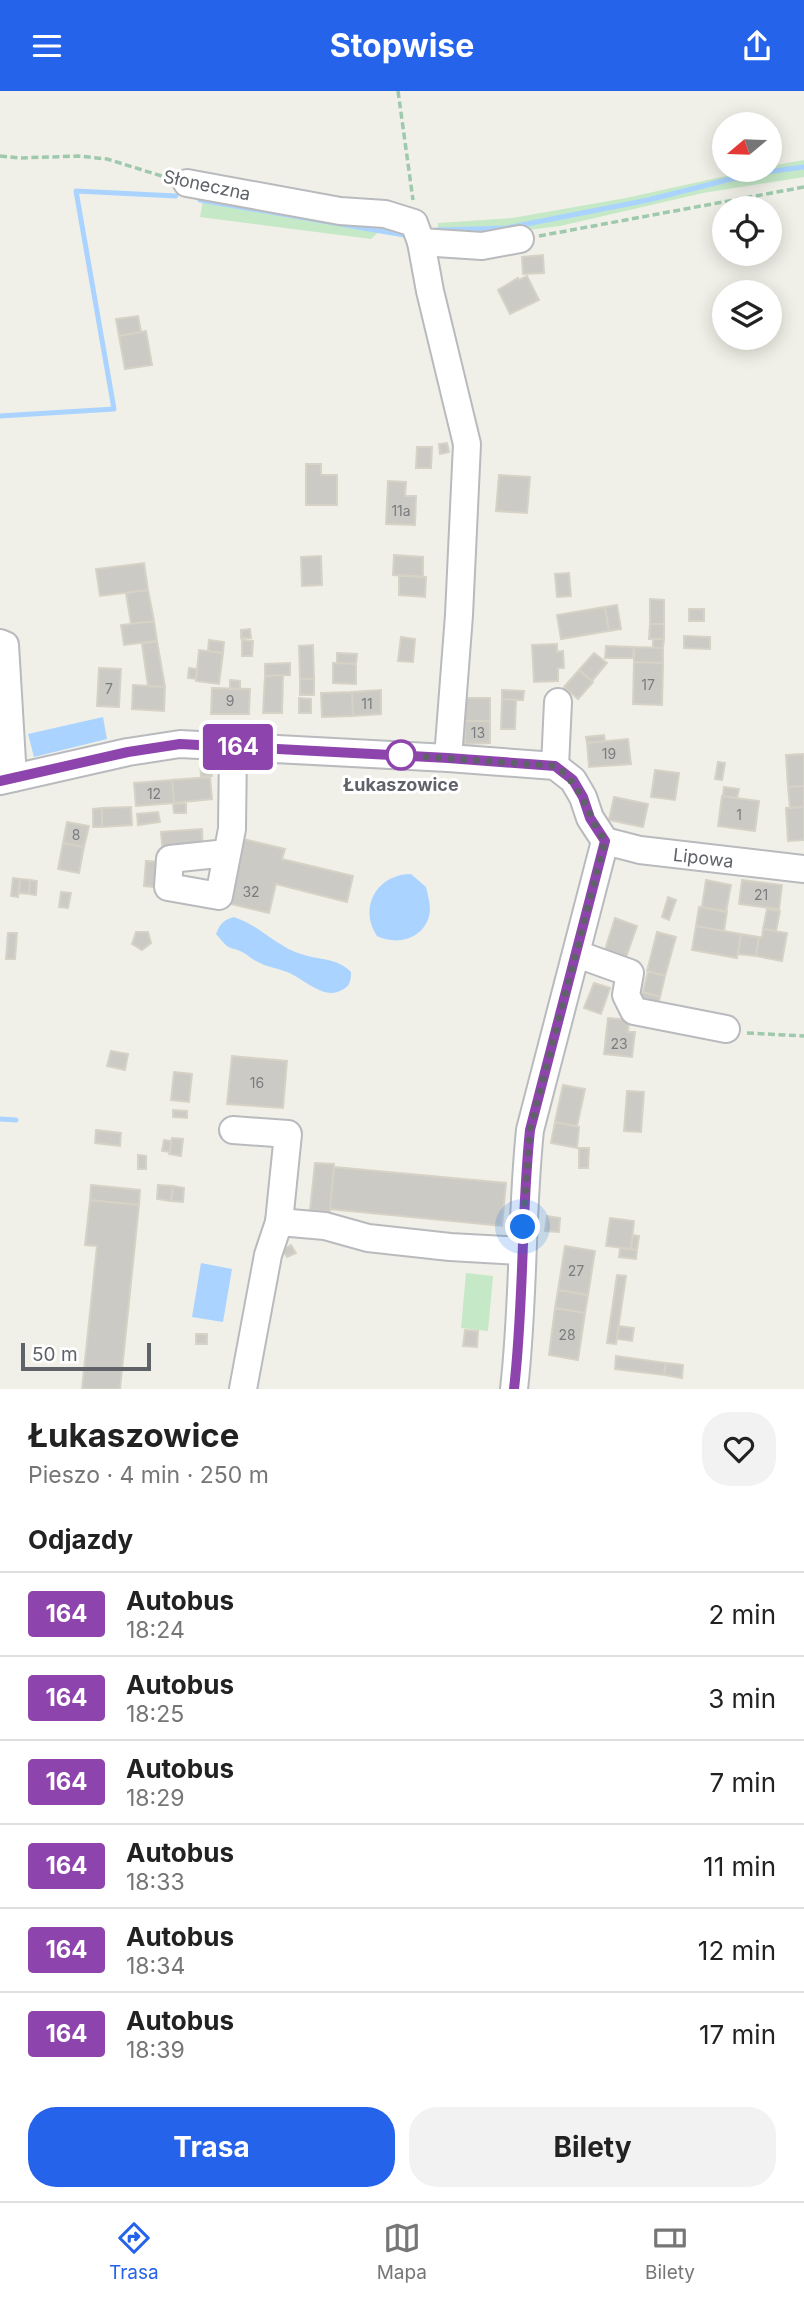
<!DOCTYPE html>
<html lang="pl">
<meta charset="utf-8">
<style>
body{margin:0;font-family:Inter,sans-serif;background:#f2f2f2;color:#222;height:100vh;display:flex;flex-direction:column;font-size:26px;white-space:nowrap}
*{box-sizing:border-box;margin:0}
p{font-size:23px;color:#767676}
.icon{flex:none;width:38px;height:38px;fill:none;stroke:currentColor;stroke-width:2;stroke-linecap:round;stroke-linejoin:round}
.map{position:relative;height:1298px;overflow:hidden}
.panel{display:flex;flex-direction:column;background:#fff;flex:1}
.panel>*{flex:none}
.badge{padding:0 14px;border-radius:5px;font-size:24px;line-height:46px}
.needle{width:46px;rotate:251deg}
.fabs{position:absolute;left:712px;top:21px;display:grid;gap:14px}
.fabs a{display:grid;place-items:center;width:70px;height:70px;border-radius:50%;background:#fff;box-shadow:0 4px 18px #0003;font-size:35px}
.scale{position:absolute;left:21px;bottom:18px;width:130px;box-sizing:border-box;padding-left:7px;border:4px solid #5f6268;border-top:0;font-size:19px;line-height:24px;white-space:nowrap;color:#5f6268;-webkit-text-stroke:5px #fff;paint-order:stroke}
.you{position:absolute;width:35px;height:35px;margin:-18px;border:5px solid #fff;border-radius:50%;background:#1a73e8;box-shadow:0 0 0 10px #1a73e833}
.map>.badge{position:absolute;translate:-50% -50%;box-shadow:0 0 0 4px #fff}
h2{padding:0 28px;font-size:26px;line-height:63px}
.round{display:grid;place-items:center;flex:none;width:74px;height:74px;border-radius:28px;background:#f2f2f2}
.head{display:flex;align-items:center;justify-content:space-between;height:119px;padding:0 28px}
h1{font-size:33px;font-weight:700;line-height:52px}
.action{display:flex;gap:14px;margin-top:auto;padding:14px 28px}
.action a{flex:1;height:80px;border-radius:28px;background:#2563eb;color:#fff;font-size:28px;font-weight:700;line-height:80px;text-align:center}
.action a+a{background:#f2f2f2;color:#222}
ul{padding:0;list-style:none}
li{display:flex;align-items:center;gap:21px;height:84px;padding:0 28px;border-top:2px solid #e0e0e0}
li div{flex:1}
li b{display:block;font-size:26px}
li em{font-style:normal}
li .badge{min-width:77px;font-weight:700;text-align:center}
header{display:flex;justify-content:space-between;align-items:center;height:91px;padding:0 28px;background:#2563eb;color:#fff;font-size:32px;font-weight:700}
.dock{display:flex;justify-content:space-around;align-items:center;height:98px;border-top:2px solid #e0e0e0;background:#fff;font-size:19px;color:#767676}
.dock a{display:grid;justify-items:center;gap:4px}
.dock .current{color:#2563eb}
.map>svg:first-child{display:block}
</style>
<header><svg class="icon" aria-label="menu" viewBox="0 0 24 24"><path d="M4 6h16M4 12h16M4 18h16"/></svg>Stopwise<svg class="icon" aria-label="share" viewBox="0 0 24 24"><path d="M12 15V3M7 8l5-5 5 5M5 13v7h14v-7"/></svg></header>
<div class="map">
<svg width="804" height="1298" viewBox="0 0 804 1298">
<rect width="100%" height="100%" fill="#f1f0e8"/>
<!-- green -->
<path fill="#c5e8c7" d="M804,69V86L703,102L560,135L471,146H437L438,132L512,127L626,107L753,79H770V75Z
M204,104L384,136L371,148L200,126Z
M466,1182L493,1185L488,1240L461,1237Z"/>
<!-- water -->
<path fill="#aad4ff" d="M103,626L107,648L34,666L28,643Z
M411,783L426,796C428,804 430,812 430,819C428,846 399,856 377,845C358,817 377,783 411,783Z
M234,826C259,834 277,856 301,863C319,869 338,867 351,881C351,890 350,895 342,899C324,910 303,887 287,881C277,877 266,876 256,870C251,868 247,863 242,861C237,858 231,858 227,855C223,852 219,846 216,843C220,833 223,829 234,826Z
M201,1172L232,1178L223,1231L192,1226Z"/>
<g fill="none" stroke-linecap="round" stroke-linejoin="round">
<!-- stream -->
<path stroke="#aad4ff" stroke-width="5" d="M200,109L410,145
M436,139L506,137L648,109L751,83L804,76
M0,325L114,318L76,100L176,105
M0,1028L16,1029"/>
</g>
<!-- building -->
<path fill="#cccac5" stroke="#d6d2c6" stroke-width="2" d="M543,164L544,182L523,183L522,166Z
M527,185L539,209L510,223L498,199L518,187L519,189Z
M138,225L141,241L119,245L116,228Z
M146,240L152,274L125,278L119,245Z
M447,352L449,361L440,363L439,353Z
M417,356H432L431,377H416Z
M306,373H321V384H337V414H306Z
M499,384L530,386L527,422L496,420Z
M388,390L406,391L405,405H416L415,434L386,433Z
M394,464L423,466V486L393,484Z
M321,465L322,494L302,495L301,466Z
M144,472L148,499L100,505L96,478Z
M569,482L571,505L557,506L555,483Z
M399,484L426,486L425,506L399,504Z
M148,499L154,530L131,533L126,502Z
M650,508L664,509V533H650Z
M617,514L621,538L609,540L605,516Z
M605,516L609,540L561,548L557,524Z
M689,518H704V530H689Z
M154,530L157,550L124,554L121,534Z
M650,533H664V548H649Z
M250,538L251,547H241V539Z
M684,545L710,546V558L684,557Z
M401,546L415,548L413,571L398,570Z
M653,548H664L663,557H653Z
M209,549L224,551L223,562L208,560Z
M242,549L253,550L252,565H242Z
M157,550L165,596L148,595L142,553Z
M557,553V561L563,560L564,577H558V590L534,591L532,554Z
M313,554L314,588H300L299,555Z
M606,555L634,556L633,567H605Z
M634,556L663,557V572L634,571Z
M199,559L223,562L219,593L196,590Z
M337,562L357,563L356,573L337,572Z
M594,562L607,572L592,590L579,579Z
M634,571L663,572L662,614L633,613Z
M290,572V584L265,585V573Z
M333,572L356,573V593L333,592Z
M99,577L121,578L119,616L97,615Z
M189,577L197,578L196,588L188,587Z
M579,579L593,591L578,608L564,596Z
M283,584L282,622H263L265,585Z
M300,588H314V604H300Z
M230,589L240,590V598H230Z
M133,594L165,596L164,620L132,618Z
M212,597L250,598L249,623H211Z
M381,599V623L353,625L352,601Z
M502,599L524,600L523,609L502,608Z
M352,601L353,625L322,626L321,602Z
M299,607L311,608V622H299Z
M464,607H490V630H465Z
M502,608L516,609L515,638H501Z
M465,630H490V652L465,653Z
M604,644L605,650L587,652L586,646Z
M628,648L631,673L589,676L587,652Z
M804,663V695L788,696L786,664Z
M210,668L212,685L201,686L200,669Z
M718,671L725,672L722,689L715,688Z
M655,679L679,682L675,709L651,706Z
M210,686L212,708L174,712L172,689Z
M172,689L174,712L136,715L134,692Z
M804,695V716L790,717L788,696Z
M724,696L739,698L737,707L723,705Z
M722,705L759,710L755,740L718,735Z
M614,706L648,713L643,736L609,729Z
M186,712V722H174L173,713Z
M131,716L132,734L102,736V717Z
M804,716V749L788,750L786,717Z
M102,717V736H93V718Z
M158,721L160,731L138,734L137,723Z
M67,731L89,735L84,756L63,752Z
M202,738L203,762L163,764L161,741Z
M243,748L285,758L282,768L353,785L347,811L276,793L269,822L227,812Z
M63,752L84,756L79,782L58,778Z
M146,770L165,771L163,797L144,795Z
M13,787L20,788L18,806L11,805Z
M20,788L30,789L29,803L19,802Z
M30,789L37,790L36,804L29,803Z
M706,789L731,794L726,821L702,816Z
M742,789L782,794L779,818L739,813Z
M61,801L71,802L68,817L59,816Z
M668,806L676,809L669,829L662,826Z
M699,816L727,820L724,840L696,835Z
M767,818L780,820L776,840L763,838Z
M615,827L637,835L624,872L603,865Z
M696,835L741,843L737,867L692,859Z
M763,838L787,842L782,870L756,865L759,846H762Z
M136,841H148L151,852L142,859L132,853Z
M657,841L676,846L665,885L647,880Z
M8,842H17L15,868H6Z
M741,843L759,846L756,865L738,863Z
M648,880L665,885L660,906L643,901Z
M594,892L610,897L601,923L584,917Z
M643,901L660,906L658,914L640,909Z
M608,927L629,929L628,941H635L632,966L604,963Z
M111,960L128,963L125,979L107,975Z
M232,965L287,970L283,1017L227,1013Z
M174,981L192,983L189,1011L171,1009Z
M563,994L585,998L577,1035L555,1031Z
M627,1000L644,1001L641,1041L624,1040Z
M173,1019L187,1020V1027L173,1026Z
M555,1031L579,1036L577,1057L551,1052Z
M96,1039L121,1042L120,1055L95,1052Z
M172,1047L183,1048L181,1065L169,1063Z
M164,1049L171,1050L170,1061L162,1060Z
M579,1057H589L588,1077H579Z
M138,1064L146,1065V1078H138Z
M315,1072L334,1073L330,1121L310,1119Z
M334,1076L506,1092L502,1135L330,1118Z
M91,1094L140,1099L139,1114L90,1109Z
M158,1094L173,1095L171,1110L157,1108Z
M173,1095L184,1097L183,1111L171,1110Z
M90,1109L139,1114L120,1298H82L97,1155L85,1154Z
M547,1125L560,1127L559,1141L545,1140Z
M610,1127L634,1130L631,1158L606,1155Z
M633,1144L639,1145L637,1159L631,1158Z
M291,1154L296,1162L287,1166L283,1159Z
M565,1155L595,1160L588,1204L558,1199Z
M620,1157L637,1159L636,1168L619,1166Z
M617,1184L626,1185L616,1253L607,1252Z
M558,1199L588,1204L585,1222L555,1217Z
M555,1217L585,1222L578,1269L549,1264Z
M619,1235L634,1237L632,1250L617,1248Z
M465,1239L478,1240L477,1256L463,1255Z
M196,1243H207V1253H196Z
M616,1265L666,1272L664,1284L615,1278Z
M666,1272L683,1274L682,1287L664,1284Z"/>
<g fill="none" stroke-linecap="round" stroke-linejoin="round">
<defs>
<g id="minor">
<path d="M187,92L340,120L385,123L414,132L421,151L430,200L467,353L459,524L448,667"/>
<path d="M421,151L482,155L520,148"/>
<path d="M0,552L5,554L13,687"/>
<path d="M555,675L558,611"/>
<path d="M0,690L128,661L180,653L448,667L555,675L573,689L583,706L590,727L605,750L530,1039C521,1125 524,1212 514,1298"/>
<path id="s1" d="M605,750L640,759L804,778"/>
<path d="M227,762L170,768L168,796L219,805L232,738L233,656"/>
<path d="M577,863L630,882L626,904L634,920L726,938"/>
<path d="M233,1039L288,1043L279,1131L268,1164L243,1298"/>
<path d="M279,1131L325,1135L368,1147L450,1156L521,1160"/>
</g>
</defs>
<!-- minor casing -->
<use href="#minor" stroke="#b8babe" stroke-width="30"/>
<!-- path -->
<path stroke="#9ec9ad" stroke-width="3.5" stroke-dasharray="7 3.5" stroke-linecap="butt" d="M398,0L413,109
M0,65L20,67L78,65L107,68L168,87
M539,145L804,96
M747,942L804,945"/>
<!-- minor -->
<use href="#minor" stroke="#fff" stroke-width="26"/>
</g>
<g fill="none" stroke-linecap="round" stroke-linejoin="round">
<defs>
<path id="line" d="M0,690L128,661L180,653L448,667L555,675L573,689L583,706L590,727L605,750L530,1039C521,1125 524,1212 514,1298"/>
</defs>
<!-- line casing -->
<use href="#line" stroke="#fff" stroke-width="16"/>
<!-- line -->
<use href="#line" stroke="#8e44ad" stroke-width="10"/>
<!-- walk -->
<path stroke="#5f6268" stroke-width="7" stroke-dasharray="0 12.6" d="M401,664L555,675C584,695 586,723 605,750L530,1039L523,1136"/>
</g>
<!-- markers -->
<circle fill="#fff" stroke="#8e44ad" stroke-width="3.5" cx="401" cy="664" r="14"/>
<g text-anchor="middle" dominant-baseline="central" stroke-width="6" stroke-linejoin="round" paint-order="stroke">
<!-- number labels -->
<g font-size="14" fill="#7a7c7f">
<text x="401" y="419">11a</text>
<text x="648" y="593">17</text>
<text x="109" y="597">7</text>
<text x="230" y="609">9</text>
<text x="367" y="612">11</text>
<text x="478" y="641">13</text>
<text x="609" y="662">19</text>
<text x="154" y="702">12</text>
<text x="739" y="723">1</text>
<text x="76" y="743">8</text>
<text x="251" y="800">32</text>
<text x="761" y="803">21</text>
<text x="619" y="952">23</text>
<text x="257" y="991">16</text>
<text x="576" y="1179">27</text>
<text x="567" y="1243">28</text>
</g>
<!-- street labels -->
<g font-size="18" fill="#5f6268" stroke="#fff">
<text transform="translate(207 94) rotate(12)">Słoneczna</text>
<text stroke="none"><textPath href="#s1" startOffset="100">Lipowa</textPath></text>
</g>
<!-- stop labels -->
<g font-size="18" font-weight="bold" fill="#5f6268" stroke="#fff">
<text x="401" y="693">Łukaszowice</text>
</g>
</g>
</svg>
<div class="fabs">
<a><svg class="needle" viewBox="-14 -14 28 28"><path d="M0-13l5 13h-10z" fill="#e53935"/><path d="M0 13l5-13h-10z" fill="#767676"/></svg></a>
<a><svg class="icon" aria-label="locate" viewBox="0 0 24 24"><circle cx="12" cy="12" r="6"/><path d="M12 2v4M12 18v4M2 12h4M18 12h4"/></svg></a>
<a><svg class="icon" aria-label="layers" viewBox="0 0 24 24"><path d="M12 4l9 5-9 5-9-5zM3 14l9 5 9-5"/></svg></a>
</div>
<div class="scale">50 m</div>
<div class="you" style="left:523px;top:1136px"></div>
<b class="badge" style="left:238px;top:656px;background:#8e44ad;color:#fff">164</b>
</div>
<section class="panel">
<div class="head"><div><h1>Łukaszowice</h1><p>Pieszo · 4 min · 250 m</p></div><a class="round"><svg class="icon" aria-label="heart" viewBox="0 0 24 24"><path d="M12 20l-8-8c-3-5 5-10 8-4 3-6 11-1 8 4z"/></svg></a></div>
<h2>Odjazdy</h2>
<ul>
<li><span class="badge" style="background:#8e44ad;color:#fff">164</span><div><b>Autobus</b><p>18:24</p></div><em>2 min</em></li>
<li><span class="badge" style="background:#8e44ad;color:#fff">164</span><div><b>Autobus</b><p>18:25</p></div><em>3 min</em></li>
<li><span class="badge" style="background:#8e44ad;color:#fff">164</span><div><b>Autobus</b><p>18:29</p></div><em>7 min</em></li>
<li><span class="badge" style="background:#8e44ad;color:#fff">164</span><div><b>Autobus</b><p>18:33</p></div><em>11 min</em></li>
<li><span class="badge" style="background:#8e44ad;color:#fff">164</span><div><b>Autobus</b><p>18:34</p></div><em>12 min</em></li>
<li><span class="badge" style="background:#8e44ad;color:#fff">164</span><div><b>Autobus</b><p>18:39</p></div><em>17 min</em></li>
</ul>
<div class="action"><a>Trasa</a><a>Bilety</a></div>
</section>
<nav class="dock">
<a class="current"><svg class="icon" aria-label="directions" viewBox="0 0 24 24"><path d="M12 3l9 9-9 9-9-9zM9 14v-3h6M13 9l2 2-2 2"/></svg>Trasa</a>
<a><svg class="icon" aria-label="map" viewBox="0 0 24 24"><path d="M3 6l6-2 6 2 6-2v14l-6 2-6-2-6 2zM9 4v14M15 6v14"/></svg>Mapa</a>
<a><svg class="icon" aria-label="tickets" viewBox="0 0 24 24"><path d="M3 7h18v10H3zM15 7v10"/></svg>Bilety</a>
</nav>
